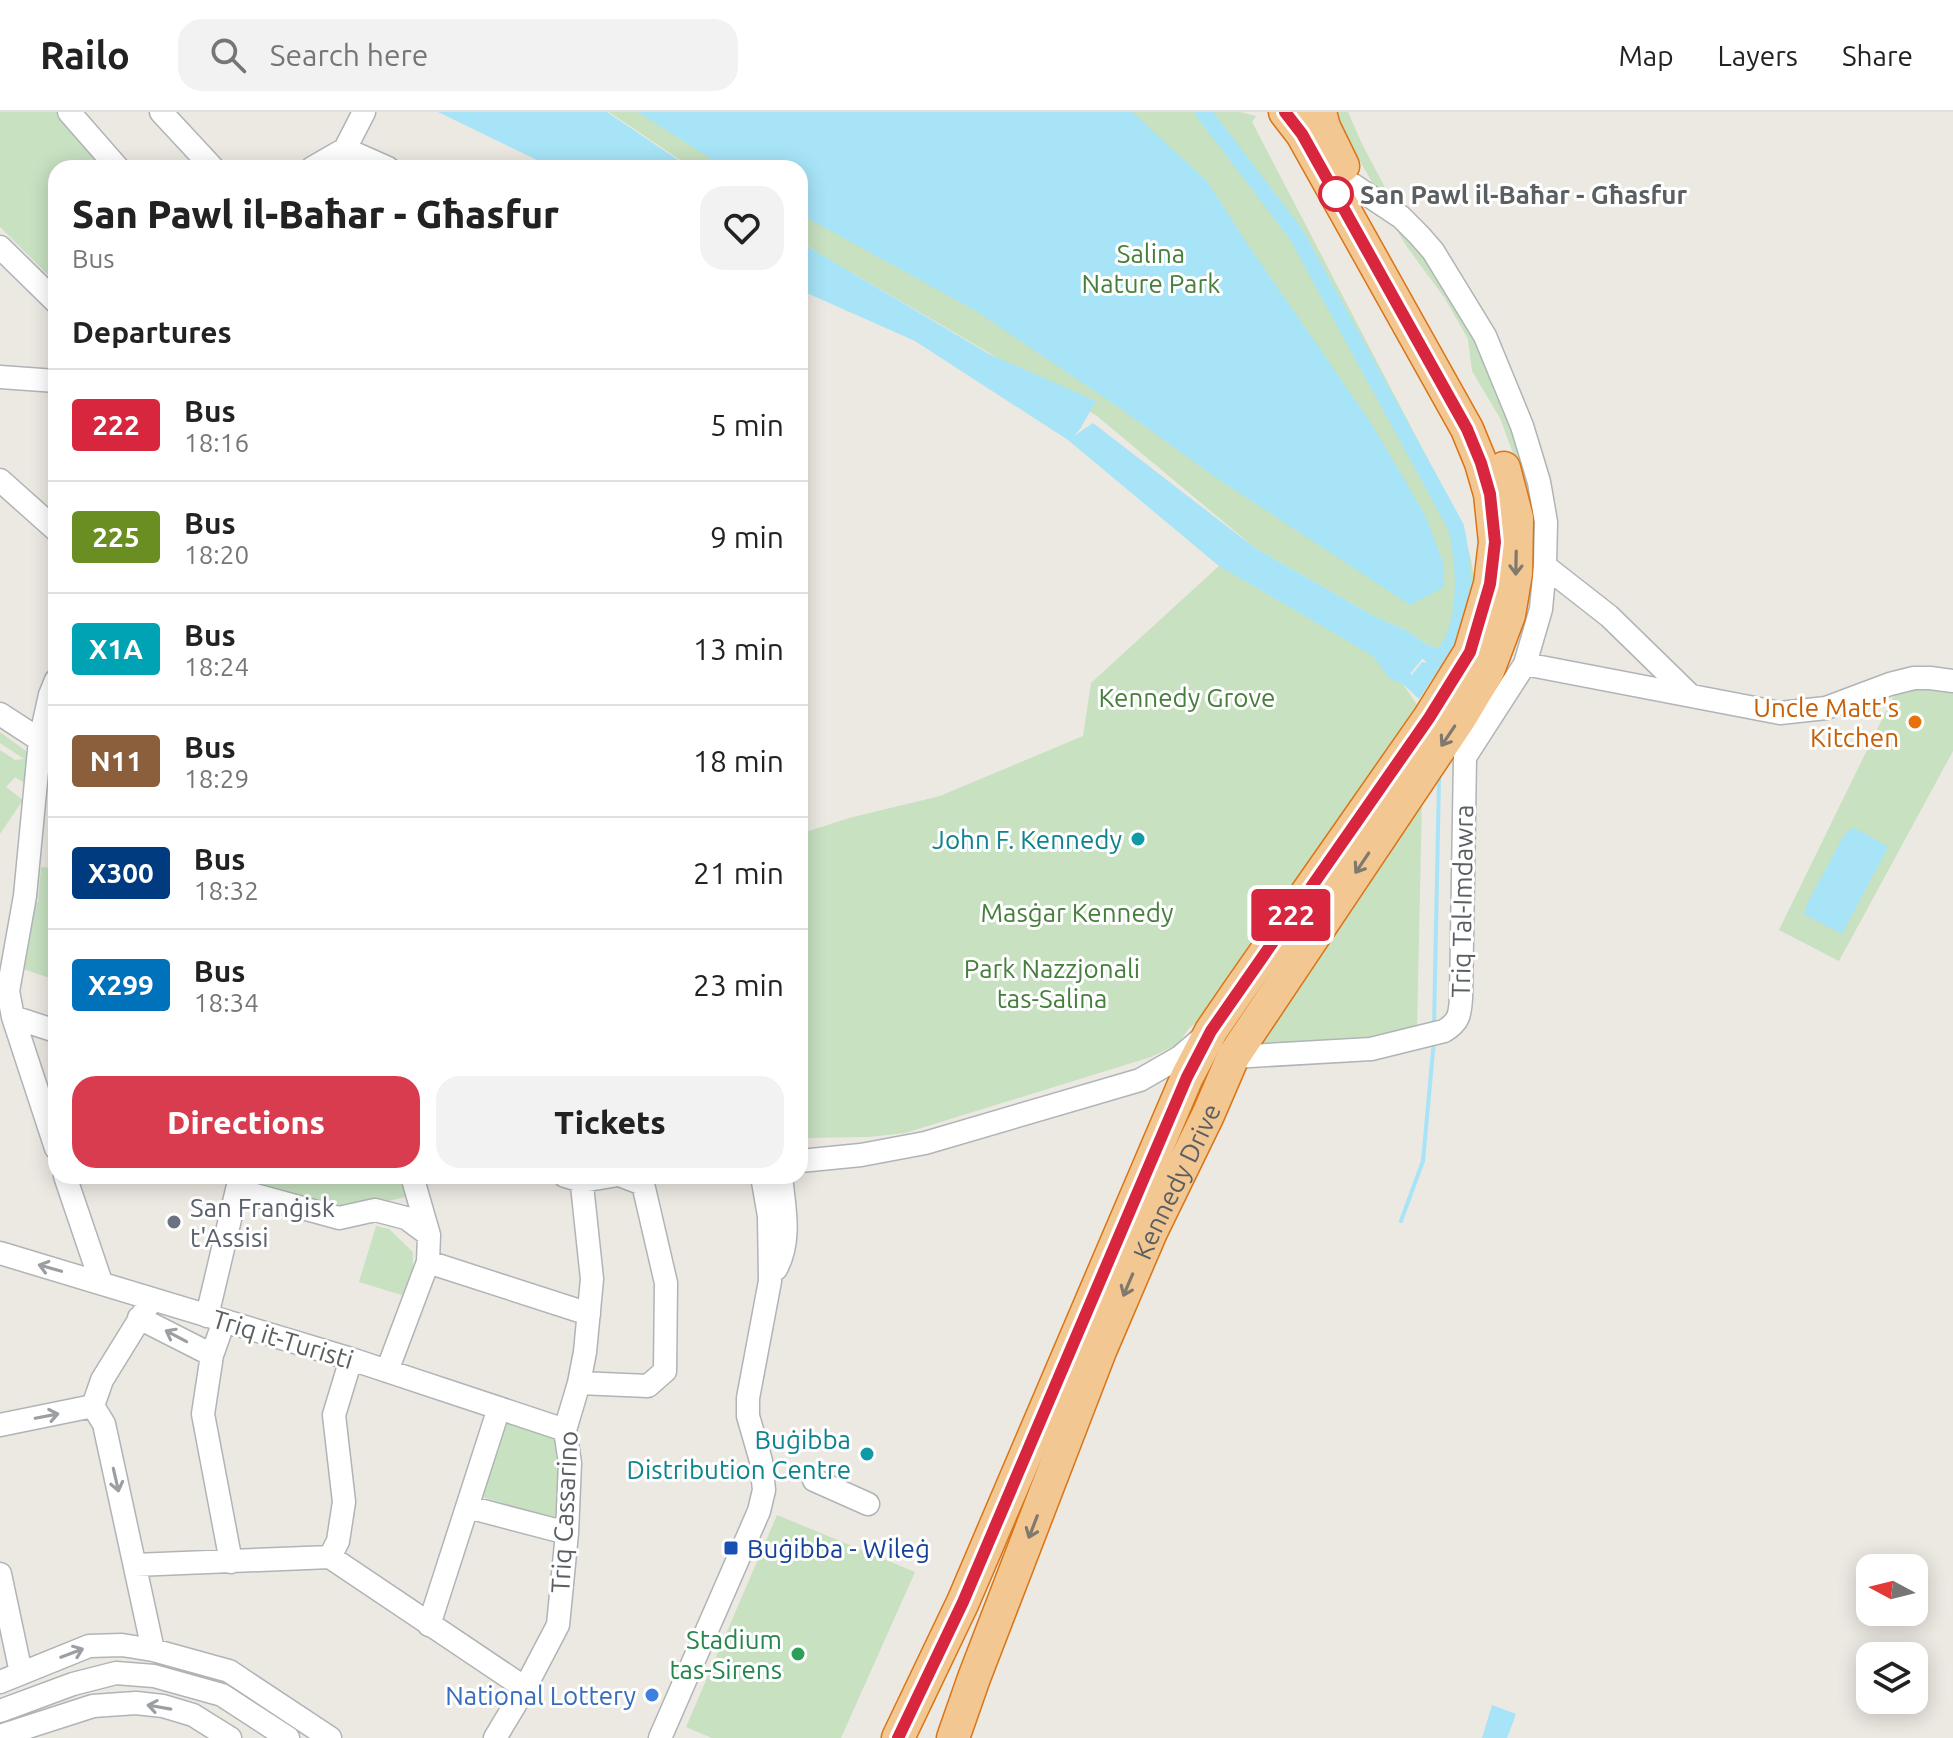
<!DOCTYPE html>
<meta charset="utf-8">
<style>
body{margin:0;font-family:Ubuntu,sans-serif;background:#f2f2f2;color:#222;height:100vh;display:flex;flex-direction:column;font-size:30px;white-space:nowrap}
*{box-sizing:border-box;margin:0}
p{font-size:26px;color:#767676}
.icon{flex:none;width:44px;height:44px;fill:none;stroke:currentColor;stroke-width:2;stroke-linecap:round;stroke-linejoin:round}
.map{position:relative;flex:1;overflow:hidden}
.drawer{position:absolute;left:48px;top:48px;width:760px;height:1024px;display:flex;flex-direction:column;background:#fff;border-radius:24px;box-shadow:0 4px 20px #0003}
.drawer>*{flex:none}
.badge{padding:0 16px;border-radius:6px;font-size:28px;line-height:52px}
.needle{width:52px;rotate:277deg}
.controls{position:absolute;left:1856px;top:1442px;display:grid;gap:16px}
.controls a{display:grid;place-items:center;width:72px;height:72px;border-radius:16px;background:#fff;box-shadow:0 4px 20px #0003;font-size:40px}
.map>.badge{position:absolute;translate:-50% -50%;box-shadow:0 0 0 4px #fff}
h2{padding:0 24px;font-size:30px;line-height:72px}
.round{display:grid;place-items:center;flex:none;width:84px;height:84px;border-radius:24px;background:#f2f2f2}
.overview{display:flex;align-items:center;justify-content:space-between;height:136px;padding:0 24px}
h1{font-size:38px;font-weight:800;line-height:60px}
.button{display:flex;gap:16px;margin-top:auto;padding:16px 24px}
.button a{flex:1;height:92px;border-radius:24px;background:#d93b4f;color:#fff;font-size:32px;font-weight:800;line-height:92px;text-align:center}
.button a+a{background:#f2f2f2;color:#222}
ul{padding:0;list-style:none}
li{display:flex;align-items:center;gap:24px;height:112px;padding:0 24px;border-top:2px solid #e0e0e0}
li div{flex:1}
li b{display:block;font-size:30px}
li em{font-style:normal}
li .badge{min-width:88px;font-weight:700;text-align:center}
header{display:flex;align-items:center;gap:48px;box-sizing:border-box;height:112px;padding:0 40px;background:#fff;border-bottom:2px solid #e0e0e0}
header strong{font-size:38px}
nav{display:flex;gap:44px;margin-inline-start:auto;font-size:28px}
.search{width:560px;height:72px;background:#f2f2f2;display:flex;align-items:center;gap:20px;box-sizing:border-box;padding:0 28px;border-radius:24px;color:#767676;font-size:30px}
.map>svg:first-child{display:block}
</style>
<header>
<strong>Railo</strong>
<div class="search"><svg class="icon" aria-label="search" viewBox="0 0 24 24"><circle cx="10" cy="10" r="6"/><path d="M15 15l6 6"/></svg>Search here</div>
<nav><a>Map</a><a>Layers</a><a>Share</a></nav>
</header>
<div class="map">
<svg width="1953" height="1626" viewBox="0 0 1953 1626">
<rect width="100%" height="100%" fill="#ece8e2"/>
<!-- green -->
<path fill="#c7e1c1" d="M0,0H59L106,56H56V171L0,115Z
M609,0H1240L1256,4L1252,10L1459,407C1470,440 1482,477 1469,511C1465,520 1457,529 1451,537L1429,534L1408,519L1374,504L1255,436L1097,304L820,142L800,129V56H692Z
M1337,0H1348L1362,32L1396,96L1380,84L1345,23Z
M1393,112L1423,137L1475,217L1538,383L1542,431L1531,434L1517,352L1500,306L1472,259L1468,227L1444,185L1407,135Z
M1219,454L1374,544L1390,566L1403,572L1417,593L1199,909L1189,916L1178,932L1151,945L905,1021L868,1025L806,1026L800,1023V722L849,706L940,684L1083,624L1091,571Z
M1902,573H1953V639L1839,849L1779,818L1894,583Z
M0,620L26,639L32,650L26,672L15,665L6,675L23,688L0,722V638L15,648L24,647L0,631Z
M1422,686L1417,917L1368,933L1287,937L1261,930Z
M41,755L56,756V868L20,856L26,798L38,790Z
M246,1064H401L409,1084L355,1097L330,1096L243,1074Z
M376,1114L389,1117L413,1140V1158L405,1184L359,1170Z
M505,1305L552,1321L565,1344L562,1410L483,1385Z
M777,1403L915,1460L841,1626H712L686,1615Z"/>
<!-- water -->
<path fill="#a7e4f7" d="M438,0H607L690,56H551L539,49Z
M638,0H1132L1207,69L1246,130L1371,311L1425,403L1443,450L1444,475L1410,493L1215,365L1121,297L976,199L800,102V56H725Z
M800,130L989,242L1096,289L1080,317L1074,324L1093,311L1255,436L1374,504L1408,519L1429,534L1451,537L1442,551L1422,547L1410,562L1412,563L1422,550L1441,554L1419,587L1403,572L1390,567L1373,544L1219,454L1068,328L915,229L800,178Z
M1855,716L1888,735L1842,822L1804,802L1806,794L1844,723L1851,717Z
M1492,1593L1516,1602L1507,1626H1482Z"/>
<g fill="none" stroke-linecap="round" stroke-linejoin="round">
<!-- stream -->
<path stroke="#a7e4f7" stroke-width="4" d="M1434,915L1439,666
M1401,1109L1423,1049L1434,928"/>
<!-- canal -->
<path stroke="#a7e4f7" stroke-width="16" d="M1203,0L1296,122L1456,415C1464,449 1467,491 1454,525C1451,532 1446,540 1441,548L1432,545"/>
<defs>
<path id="minor" d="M69,0L118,56
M161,0L213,56
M345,37L388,56
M312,56L345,37L364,0
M1353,73L1401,105L1419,123L1433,139L1485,224L1522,314L1539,370L1546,410L1545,454L1609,504L1690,583
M0,135L56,190
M0,265L56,269
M0,368L56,418
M1525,552L1541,497L1545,454
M56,568L50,583L40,628L25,784L8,879L13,905L56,1036
M0,602L40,628
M13,905L56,919
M1233,945L1371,937L1444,919C1459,910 1460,903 1461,886L1465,645L1525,552L1780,601L1826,596L1890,572L1914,566H1930L1953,569
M800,1049L861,1043L925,1031L1140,968L1180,945L1201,927
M65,1064L101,1170
M565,1064L582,1069L612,1064
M237,1078L339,1106L375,1098L406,1106L429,1123
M0,1141L351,1247L565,1318
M428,1150L589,1202
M776,1157C792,1128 784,1095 781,1064
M207,1204L240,1065
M139,1206L212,1243
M224,1209L212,1243L203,1302L231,1450
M387,1259L428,1150L429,1123L412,1064
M579,1271L648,1274L665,1259L666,1171L643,1072L622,1064
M93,1294L104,1312L153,1538
M93,1294L102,1268L152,1187
M0,1313L93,1294
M814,1368L868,1392
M468,1395L567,1421
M330,1445L338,1429L344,1390L334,1303L351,1247
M135,1453L330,1445L525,1576
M0,1462L21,1561
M429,1513L499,1296
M0,1570L89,1534L122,1533L153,1538L229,1559L330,1626
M0,1599L73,1572L116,1561L154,1564L222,1583L288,1626
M0,1624L93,1594L136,1591L163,1594L193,1603L230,1626
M495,1626L525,1576L558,1513L567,1421L570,1351L565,1318L579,1271L585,1240L592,1167L581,1064
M660,1626L759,1399L764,1378L761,1349L748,1304V1286L770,1169L769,1104L762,1064"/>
<g id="highway">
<path d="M1320,0L1324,15L1343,54"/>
<path d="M898,1626L963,1490L1187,965L1211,919L1239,878L1429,606L1470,540L1490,472L1495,430L1490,382L1481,351L1467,317L1302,22L1285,0"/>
<path id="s1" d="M953,1626L974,1566L1100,1239L1151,1120L1208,1003L1233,945L1460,606L1488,559L1509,503L1516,461L1517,406L1504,356"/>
</g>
</defs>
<!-- minor casing -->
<use href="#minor" stroke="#b0b4b6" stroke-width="25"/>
<!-- highway casing -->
<use href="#highway" stroke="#da7414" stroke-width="35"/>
<!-- minor -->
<use href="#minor" stroke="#fff" stroke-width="22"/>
<!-- highway -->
<use href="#highway" stroke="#f3c792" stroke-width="32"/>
</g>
<!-- one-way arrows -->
<defs><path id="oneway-shaft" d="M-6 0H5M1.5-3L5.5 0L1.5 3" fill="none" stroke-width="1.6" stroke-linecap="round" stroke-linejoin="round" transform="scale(2)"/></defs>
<g stroke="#80796e">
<use href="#oneway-shaft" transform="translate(1516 451) rotate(91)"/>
<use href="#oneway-shaft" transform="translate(1448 624) rotate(124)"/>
<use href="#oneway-shaft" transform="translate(1362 751) rotate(124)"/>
<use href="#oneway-shaft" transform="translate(1128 1173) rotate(113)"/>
<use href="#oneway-shaft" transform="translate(1033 1415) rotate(111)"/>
</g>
<g stroke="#9c9fa1">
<use href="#oneway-shaft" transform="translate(50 1156) rotate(-164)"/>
<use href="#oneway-shaft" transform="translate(176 1224) rotate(-152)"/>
<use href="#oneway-shaft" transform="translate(47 1304) rotate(-11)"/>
<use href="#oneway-shaft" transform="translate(116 1368) rotate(77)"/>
<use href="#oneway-shaft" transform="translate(72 1541) rotate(-21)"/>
<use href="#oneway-shaft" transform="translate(159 1595) rotate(-170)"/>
</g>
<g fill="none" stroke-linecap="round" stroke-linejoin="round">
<defs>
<path id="line" d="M898,1626L963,1490L1187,965L1211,919L1429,606L1470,540L1490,472L1495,430L1490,382L1481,351L1467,317L1302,22L1285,0"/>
</defs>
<!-- line casing -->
<use href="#line" stroke="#fff" stroke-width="18"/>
<!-- line -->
<use href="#line" stroke="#d7263d" stroke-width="12"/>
</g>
<!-- markers -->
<circle fill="#fff" stroke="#d7263d" stroke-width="4" cx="1336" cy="82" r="16"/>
<circle fill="#e8710a" stroke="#fff" stroke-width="3" cx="1915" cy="610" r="8"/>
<g fill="#0f9aa8" stroke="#fff" stroke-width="3">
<circle cx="1138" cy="727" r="8"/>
<circle cx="867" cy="1342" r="8"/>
</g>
<circle fill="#6b7280" stroke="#fff" stroke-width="3" cx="174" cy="1110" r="8"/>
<rect fill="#1a4fb4" stroke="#fff" stroke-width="3" x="723" y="1428" width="16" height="16" rx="4"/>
<circle fill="#2e9e5b" stroke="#fff" stroke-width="3" cx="798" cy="1542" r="8"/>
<circle fill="#3f7fe0" stroke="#fff" stroke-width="3" cx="652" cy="1583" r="8"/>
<g text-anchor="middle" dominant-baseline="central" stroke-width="6" stroke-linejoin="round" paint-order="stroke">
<!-- stop labels -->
<g font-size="26" font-weight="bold" fill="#5a5f62" stroke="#fff" text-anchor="start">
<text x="1360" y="82">San Pawl il-Baħar - Għasfur</text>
</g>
<!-- park labels -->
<g font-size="26" fill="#467f3c" stroke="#fff">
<text x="1151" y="141">Salina<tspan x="1151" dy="30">Nature Park</tspan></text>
<text x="1187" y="585">Kennedy Grove</text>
<text x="1077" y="800">Masġar Kennedy</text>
<text x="1052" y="856">Park Nazzjonali<tspan x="1052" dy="30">tas-Salina</tspan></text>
</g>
<!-- food labels -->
<g font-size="26" fill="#c56008" stroke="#fff" text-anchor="end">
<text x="1899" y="595">Uncle Matt's<tspan x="1899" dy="30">Kitchen</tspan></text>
</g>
<!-- culture labels -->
<g font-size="26" fill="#0d838f" stroke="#fff" text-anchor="end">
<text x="1122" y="727">John F. Kennedy</text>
<text x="851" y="1327">Buġibba<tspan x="851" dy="30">Distribution Centre</tspan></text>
</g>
<!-- street labels -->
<g font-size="26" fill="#5a5f62" stroke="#fff">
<text transform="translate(1462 789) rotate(-89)">Triq Tal-Imdawra</text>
<text stroke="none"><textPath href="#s1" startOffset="600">Kennedy Drive</textPath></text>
<text transform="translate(283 1227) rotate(17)">Triq it-Turisti</text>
<text transform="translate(564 1400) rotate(-87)">Triq Cassarino</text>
</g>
<!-- worship labels -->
<g font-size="26" fill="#5b616d" stroke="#fff" text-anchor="start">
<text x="190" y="1095">San Franġisk<tspan x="190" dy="30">t'Assisi</tspan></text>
</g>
<!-- transit labels -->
<g font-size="26" fill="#164399" stroke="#fff" text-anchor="start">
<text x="747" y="1436">Buġibba - Wileġ</text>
</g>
<!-- leisure labels -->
<g font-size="26" fill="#27864d" stroke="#fff" text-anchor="end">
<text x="782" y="1527">Stadium<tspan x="782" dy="30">tas-Sirens</tspan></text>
</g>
<!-- shop labels -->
<g font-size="26" fill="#366cbe" stroke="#fff" text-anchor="end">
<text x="636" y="1583">National Lottery</text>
</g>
</g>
</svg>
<div class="controls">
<a><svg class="needle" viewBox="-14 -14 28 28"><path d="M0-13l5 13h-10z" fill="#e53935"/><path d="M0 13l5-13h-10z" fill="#767676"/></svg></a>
<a><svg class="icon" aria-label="layers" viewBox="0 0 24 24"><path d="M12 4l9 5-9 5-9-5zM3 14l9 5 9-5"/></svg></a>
</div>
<b class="badge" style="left:1291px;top:803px;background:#d7263d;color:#fff">222</b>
<section class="drawer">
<div class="overview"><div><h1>San Pawl il-Baħar - Għasfur</h1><p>Bus</p></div><a class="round"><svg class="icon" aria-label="heart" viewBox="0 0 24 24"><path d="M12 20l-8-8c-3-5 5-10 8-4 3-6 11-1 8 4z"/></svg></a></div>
<h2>Departures</h2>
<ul>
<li><span class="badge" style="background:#d7263d;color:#fff">222</span><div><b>Bus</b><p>18:16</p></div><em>5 min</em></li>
<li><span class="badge" style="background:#6b8e23;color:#fff">225</span><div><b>Bus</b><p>18:20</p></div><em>9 min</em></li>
<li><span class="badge" style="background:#00a3b4;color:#fff">X1A</span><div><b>Bus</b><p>18:24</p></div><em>13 min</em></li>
<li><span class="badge" style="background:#8b5e3c;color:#fff">N11</span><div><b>Bus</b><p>18:29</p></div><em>18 min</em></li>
<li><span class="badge" style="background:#003b80;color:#fff">X300</span><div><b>Bus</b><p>18:32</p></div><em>21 min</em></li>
<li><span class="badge" style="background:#0072bc;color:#fff">X299</span><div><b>Bus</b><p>18:34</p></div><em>23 min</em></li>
</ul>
<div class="button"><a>Directions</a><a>Tickets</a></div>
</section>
</div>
